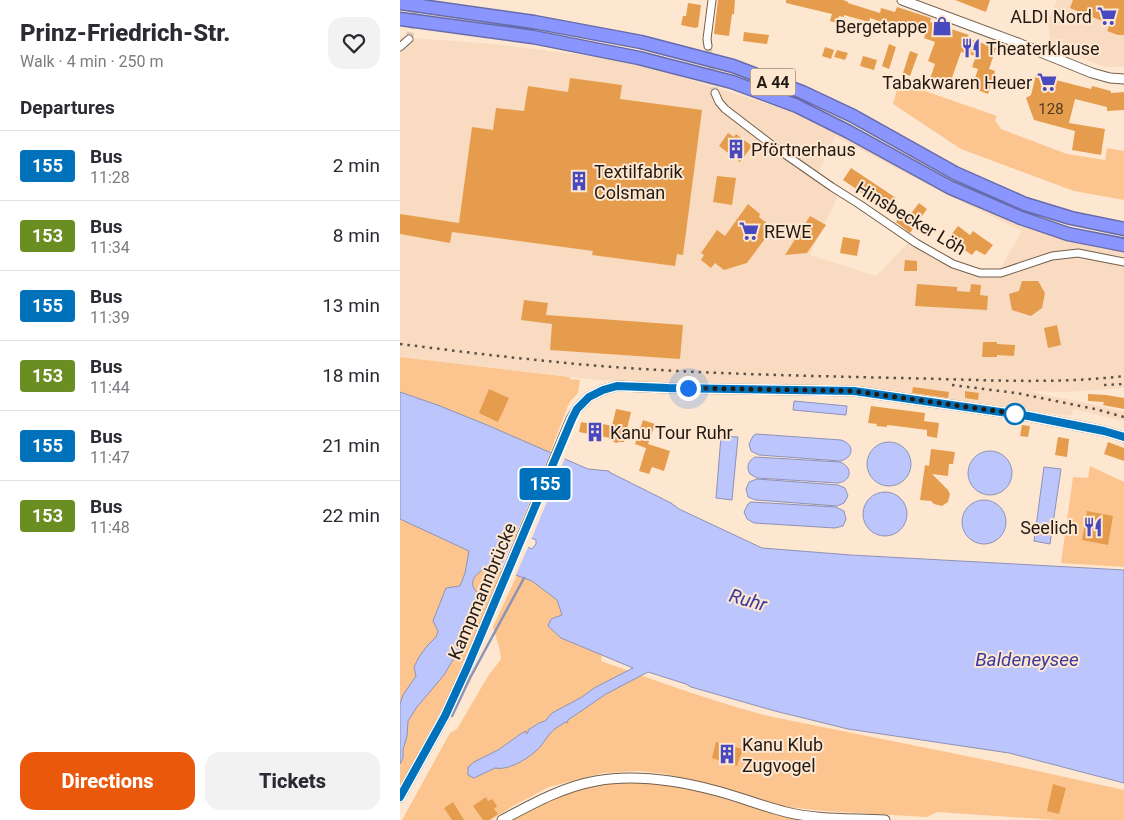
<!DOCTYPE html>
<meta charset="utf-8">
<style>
body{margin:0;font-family:Roboto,sans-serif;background:#f2f2f3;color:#2b2b33;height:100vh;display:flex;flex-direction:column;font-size:19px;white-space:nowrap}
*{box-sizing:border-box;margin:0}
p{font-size:16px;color:#7c7c81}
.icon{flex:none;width:28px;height:28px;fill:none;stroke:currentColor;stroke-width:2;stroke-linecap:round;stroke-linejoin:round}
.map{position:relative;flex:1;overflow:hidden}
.panel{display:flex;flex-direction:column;background:#fff;width:400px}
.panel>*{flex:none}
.badge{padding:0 10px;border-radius:4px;font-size:18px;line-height:32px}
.you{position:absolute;width:25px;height:25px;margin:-12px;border:4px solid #fff;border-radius:50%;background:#1a73e8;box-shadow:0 0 0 8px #1a73e833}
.map>.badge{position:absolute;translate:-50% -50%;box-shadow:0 0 0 2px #fff}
h2{padding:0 20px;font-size:19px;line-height:45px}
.round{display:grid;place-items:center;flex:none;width:52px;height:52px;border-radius:15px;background:#f2f2f3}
.head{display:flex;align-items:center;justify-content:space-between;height:85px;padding:0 20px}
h1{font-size:24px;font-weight:800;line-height:38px}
.primary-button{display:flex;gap:10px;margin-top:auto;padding:10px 20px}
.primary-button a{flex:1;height:58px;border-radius:15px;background:#ea580c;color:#fff;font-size:20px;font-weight:800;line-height:58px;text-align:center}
.primary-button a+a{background:#f2f2f3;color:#2b2b33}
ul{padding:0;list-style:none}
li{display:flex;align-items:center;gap:15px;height:70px;padding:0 20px;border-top:1px solid #e1e1e2}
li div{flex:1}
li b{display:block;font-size:19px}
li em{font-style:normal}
li .badge{min-width:55px;font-weight:700;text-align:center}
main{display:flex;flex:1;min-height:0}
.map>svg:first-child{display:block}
</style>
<main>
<section class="panel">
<div class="head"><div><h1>Prinz-Friedrich-Str.</h1><p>Walk · 4 min · 250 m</p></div><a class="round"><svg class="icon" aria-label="heart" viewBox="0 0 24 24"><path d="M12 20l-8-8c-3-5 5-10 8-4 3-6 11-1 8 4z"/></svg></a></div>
<h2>Departures</h2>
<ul>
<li><span class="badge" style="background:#0072bc;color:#fff">155</span><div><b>Bus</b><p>11:28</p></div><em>2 min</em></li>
<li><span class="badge" style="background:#6b8e23;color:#fff">153</span><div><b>Bus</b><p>11:34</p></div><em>8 min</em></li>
<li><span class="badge" style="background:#0072bc;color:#fff">155</span><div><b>Bus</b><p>11:39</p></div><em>13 min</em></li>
<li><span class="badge" style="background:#6b8e23;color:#fff">153</span><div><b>Bus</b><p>11:44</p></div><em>18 min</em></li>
<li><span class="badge" style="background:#0072bc;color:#fff">155</span><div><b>Bus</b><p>11:47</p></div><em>21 min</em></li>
<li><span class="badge" style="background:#6b8e23;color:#fff">153</span><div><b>Bus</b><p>11:48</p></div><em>22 min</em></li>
</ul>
<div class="primary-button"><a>Directions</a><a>Tickets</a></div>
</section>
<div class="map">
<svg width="724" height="820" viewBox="0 0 724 820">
<rect width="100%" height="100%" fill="#fee7d1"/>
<!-- built -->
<path fill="#f8dbc0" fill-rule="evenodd" d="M657,0H724V67H705L650,46L648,20Z
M0,37L95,44L230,61L406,116L549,190L626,228L704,249L724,251V388L668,392L627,391L692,404L724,412V421L673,409L672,416L465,387L348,383H282L199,380L0,357ZM435,136L546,194L622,231L599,271L579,270L555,263L513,238L476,276L410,255L442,187L418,173Z"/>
<!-- green -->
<path fill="#fcc58f" d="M499,82L597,116L595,120L601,129L667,154L705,160L707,148L724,151V200L674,191L561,149L493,104Z
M0,357L170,377V379L180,380L178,393L169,403L104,573L41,715L0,789Z
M690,466L724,482V567L661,563L673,477L688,478Z
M117,575L132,581L157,600L162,615L161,638L202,655L201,661C258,681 315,703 373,717L601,763L724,790V820H656L537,812L527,817L424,811L388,807L265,774L239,771L203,773L149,787L113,806L91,820H2L50,733L57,729L88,676L101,659L100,651L93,627Z
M228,782C253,783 277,786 301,792C336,801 368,815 403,820H113C126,813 138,805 151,800C176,789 202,785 228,782Z"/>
<!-- water -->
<path fill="#bcc5fc" stroke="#8e92b6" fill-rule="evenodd" d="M0,392L40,406L87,425L188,469L209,471V472L271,503L279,509L362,548L451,555L724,570V783L609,753L448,729L375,711L291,687L286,684L248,672L206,694L168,720L167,723L165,722C162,725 159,726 156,728C149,733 145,741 140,747C131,757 109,771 95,768L74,778L68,775V767L74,762L98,750L122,733L126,731V734L128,733V730L139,723L145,721L152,713L182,697L194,688L233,668L161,638L148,626L151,619L162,615L157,600L132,581L102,570L97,566L90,565C80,571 64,581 78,593L75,607L58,651L44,675L17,707L8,721L7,736L3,750V758L0,764V704L3,695L16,676L14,667L19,657L27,646L36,637L38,631L33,621L46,588L60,586L65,573L69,551L0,519ZM113,530L136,540V544L132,549L109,539L110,533Z
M394,401L447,406L446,415L393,410Z
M356,434L441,440C455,444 454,458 440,461L359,455L351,451L349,444L353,436Z
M321,436L338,437L332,500L316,498Z
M467 464a22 22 0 1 1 44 0a22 22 0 1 1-44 0Z
M568 473a22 22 0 1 1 44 0a22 22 0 1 1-44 0Z
M355,457L440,462C453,467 452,481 438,483L357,478L350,474C346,467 348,461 355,457Z
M644,467L661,469L650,544L634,541Z
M357,479L438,485L445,488L448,496L444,503L437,506L356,500L348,497L346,489L349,482Z
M463 514a22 22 0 1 1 44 0a22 22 0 1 1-44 0Z
M562 522a22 22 0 1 1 44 0a22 22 0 1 1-44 0Z
M351,502L436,507L444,511L446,519L443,526L435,528L354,523L347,519L344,512L348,504Z"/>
<!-- pier -->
<path fill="#fee7d1" d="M151,452L165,458L131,540L116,534Z
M114,538L129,545L115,577L100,571Z"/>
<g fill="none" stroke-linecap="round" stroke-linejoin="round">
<!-- stream -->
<path stroke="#8e92b6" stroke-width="2.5" d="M52,716L70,678L124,578"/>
</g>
<!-- building -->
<path fill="#e59c4d" d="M318,0H335L334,14H332L329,36L314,34Z
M386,0H443L448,2V3L480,13L481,8L495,12L497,7L531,18L530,22L569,35L567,38L596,48L589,69L595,71L588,94L572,88L578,69L572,67L576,56L561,52L548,89L529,82L535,64L528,61L535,42L524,38L526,32L492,21L491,25L470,18L469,22L444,15V17L439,16L437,23L430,21L432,14L386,3Z
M555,0H590L586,12Z
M673,0H724V35H718L707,31L710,24L670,8Z
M288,3L301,5L298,27L295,28L281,25L283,16H286Z
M344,32L369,35L367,44L343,41Z
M489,44L496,47L489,69L482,66Z
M425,47L434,50L431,59L422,56Z
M437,50L448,53L445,60L434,57Z
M510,51L518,54L510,76L503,73Z
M463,56L477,60L474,70L460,66Z
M636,75L691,89L692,86L711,91V93L724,92V110L707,111V107L675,99L669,123L705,129L701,155L672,150L675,131L634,120L626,98L631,95Z
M170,78L222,85L220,99L302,110L283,255L277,254L275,266L192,255L193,251L52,232L50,243L0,234V214L59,223L72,127L93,130L96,108L124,111L128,86L168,92Z
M328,133L334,137L336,134L352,146L340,162L319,146Z
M451,168L496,198L493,203L509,216L519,203L527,209L510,233L496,222L499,218L443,180Z
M317,176L336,178L332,205L313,202Z
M348,204L360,214L359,217L373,228L347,263L324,270L315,263L311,268L301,260L304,255L301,253L317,230L325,236Z
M410,216L426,225L407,253L385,255Z
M558,226L570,235L573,231L593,245L585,255L576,250L572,255L548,239Z
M443,237L460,240L457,256L440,253Z
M505,260L517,261V271H504Z
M622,281H638L645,293L642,308L631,316L612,310L609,294L619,291Z
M517,284L557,287V291L570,292L571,284L581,285L580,295L588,296L587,310L515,306Z
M124,300L148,303L146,315L283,325L280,359L150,350L152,324L121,320Z
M657,325L661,345L648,348L644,328Z
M583,342H597V344L615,345L614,356L597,355V357H582Z
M513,387L549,392L548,398L512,393Z
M89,389L109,398L98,422L79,413Z
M565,391L579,393L578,400L565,398Z
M688,394L706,395L724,398V409L703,405L704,402L688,401Z
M471,406L525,413L524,421L539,423L537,438L527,436V430L496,426L487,425V427L476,426L477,424L468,423Z
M216,409L231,412L224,442H219L216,443L209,439L210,438L179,432L181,422L202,426L203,424L212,426Z
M243,420L255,424L248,444L270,451L264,471L252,467L249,474L239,471L246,448L235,444Z
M622,425L630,426L628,437L620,436Z
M658,437L669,439L667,457L655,455Z
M708,442L724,448V461L704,454Z
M531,449L555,452L553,464H549L548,476L532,474L548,490L550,494L548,502L542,506L534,504L531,501L520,500L525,465L529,466Z
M687,511L713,516L708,545L682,540Z
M316,742L343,749L337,766L312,758Z
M653,784L666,788L659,814L647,811Z
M86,797L88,801L92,799L97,806L94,809L98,814L89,820H83L73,806Z
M53,802L64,820H52L44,808Z"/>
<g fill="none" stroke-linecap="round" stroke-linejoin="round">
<!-- minor-tunnel -->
<path stroke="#ddc8b4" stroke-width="7" stroke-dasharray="7 3.5" stroke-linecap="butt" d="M9,39L17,3
M308,46L315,93"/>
<defs>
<path id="minor" d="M308,46L307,39L312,0
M0,47L9,39
M315,93L319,102L325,109L376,148L432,187L459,204L516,243L553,264L580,273H601L652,256L678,253L724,262"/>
<path id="tertiary" d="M502,0L618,43L692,73L710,78L724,79
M0,797L45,716L67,668L171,419L177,409L189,397L203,390L217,386L268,388L454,391L628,416L704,431L724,437
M102,820C132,804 162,787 196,781C235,774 275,780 313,790C338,796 361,806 386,812C418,820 452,818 485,820"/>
<path id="motorway" d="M0,3L134,22L241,42L333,66L402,92L453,116L555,173L625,204L671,218L724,229
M0,19L133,37L239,58L332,82L397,106L449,132L549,187L621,218L668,234L724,245"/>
</defs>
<!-- minor casing -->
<use href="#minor" stroke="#725f4c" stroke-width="9"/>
<!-- tertiary casing -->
<use href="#tertiary" stroke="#725f4c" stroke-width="11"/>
<!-- motorway casing -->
<use href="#motorway" stroke="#666bab" stroke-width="15"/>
<!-- minor -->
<use href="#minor" stroke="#fff" stroke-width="7"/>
<!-- tertiary -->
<use href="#tertiary" stroke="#fff" stroke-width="9"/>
<!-- motorway -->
<use href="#motorway" stroke="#8a96fd" stroke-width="12"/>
<!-- rail -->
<path stroke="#5d5145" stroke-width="2.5" stroke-dasharray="2.5 5" stroke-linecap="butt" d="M0,344C42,349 85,355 128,359C250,373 374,375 497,378C573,379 649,385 724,376
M552,385L616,393L695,409L724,417
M704,385L724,384"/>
</g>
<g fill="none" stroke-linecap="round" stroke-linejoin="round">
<defs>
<path id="line" d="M0,797L45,716L67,668L172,419L177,409L189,397L203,390L217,386L268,388L454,391L628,416L704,431L724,437"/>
</defs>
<!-- line casing -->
<use href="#line" stroke="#fff" stroke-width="11"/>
<!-- line -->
<use href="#line" stroke="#0072bc" stroke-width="8"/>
<!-- walk -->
<path stroke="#231b13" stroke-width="5" stroke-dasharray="0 9" d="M288,388L454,391L618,414H615"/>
</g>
<!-- icons -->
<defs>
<symbol id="supermarket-bare" viewBox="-9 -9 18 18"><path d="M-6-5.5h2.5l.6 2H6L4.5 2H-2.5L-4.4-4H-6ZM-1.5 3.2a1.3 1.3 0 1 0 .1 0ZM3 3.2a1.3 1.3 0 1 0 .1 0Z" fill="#4849bf" stroke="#fee7d1" stroke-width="2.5" paint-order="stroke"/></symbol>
<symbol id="shop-bare" viewBox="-9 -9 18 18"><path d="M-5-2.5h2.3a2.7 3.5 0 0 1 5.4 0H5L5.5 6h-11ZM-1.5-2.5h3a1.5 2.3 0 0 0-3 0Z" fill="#4849bf" stroke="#fee7d1" stroke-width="2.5" paint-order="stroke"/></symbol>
<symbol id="restaurant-bare" viewBox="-9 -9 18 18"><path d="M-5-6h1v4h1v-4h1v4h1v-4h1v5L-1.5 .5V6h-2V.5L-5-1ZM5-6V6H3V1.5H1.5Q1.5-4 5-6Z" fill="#4849bf" stroke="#fee7d1" stroke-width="2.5" paint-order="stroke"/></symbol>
<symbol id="building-bare" viewBox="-9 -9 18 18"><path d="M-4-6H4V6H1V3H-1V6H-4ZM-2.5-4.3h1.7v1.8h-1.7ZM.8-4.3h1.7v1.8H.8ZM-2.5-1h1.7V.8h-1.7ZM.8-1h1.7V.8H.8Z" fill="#4849bf" stroke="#fee7d1" stroke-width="2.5" paint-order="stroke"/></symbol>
</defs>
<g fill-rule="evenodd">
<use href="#supermarket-bare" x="693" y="2" width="28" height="28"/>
<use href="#shop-bare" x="528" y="12" width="28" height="28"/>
<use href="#restaurant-bare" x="557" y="34" width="28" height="28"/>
<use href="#supermarket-bare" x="633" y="68" width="28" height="28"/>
<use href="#building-bare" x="322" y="135" width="28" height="28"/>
<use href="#building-bare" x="165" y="167" width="28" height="28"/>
<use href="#supermarket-bare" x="335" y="217" width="28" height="28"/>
<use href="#building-bare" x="181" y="418" width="28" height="28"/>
<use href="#restaurant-bare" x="679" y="513" width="28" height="28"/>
<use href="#building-bare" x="313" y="740" width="28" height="28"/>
</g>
<!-- markers -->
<circle fill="#fff" stroke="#0072bc" stroke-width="2.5" cx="615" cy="414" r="10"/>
<g text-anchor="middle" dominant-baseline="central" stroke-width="4" stroke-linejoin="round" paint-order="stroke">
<!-- number labels -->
<g font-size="15" fill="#543b22">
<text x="651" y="109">128</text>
</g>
<!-- shield labels -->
<rect fill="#fee7d1" stroke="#65584c" stroke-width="1" x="350.5" y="68.5" width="45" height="27" rx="4"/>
<g font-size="16" font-weight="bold" fill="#231b13">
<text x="373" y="82">A 44</text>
</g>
<!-- poi labels -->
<g font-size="18" fill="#231b13" stroke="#fee7d1" text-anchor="start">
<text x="692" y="16" text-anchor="end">ALDI Nord</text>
<text x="527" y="26" text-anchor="end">Bergetappe</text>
<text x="586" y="48">Theaterklause</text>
<text x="632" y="82" text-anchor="end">Tabakwaren Heuer</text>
<text x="351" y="149">Pförtnerhaus</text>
<text x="194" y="171">Textilfabrik<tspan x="194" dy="21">Colsman</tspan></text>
<text x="364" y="231">REWE</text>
<text x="210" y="432">Kanu Tour Ruhr</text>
<text x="678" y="527" text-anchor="end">Seelich</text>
<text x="342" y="744">Kanu Klub<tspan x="342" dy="21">Zugvogel</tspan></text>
</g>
<!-- street labels -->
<g font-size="18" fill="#231b13" stroke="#fee7d1">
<text transform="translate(511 218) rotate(31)">Hinsbecker Löh</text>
<text transform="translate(82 591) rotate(-67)">Kampmannbrücke</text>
</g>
<!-- water labels -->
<g font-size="19" font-style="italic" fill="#39399e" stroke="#fee7d1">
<text transform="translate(348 600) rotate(16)">Ruhr</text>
<text x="627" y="659">Baldeneysee</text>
</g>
</g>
</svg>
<div class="you" style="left:288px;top:388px"></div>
<b class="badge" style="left:145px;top:484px;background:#0072bc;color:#fff">155</b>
</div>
</main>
